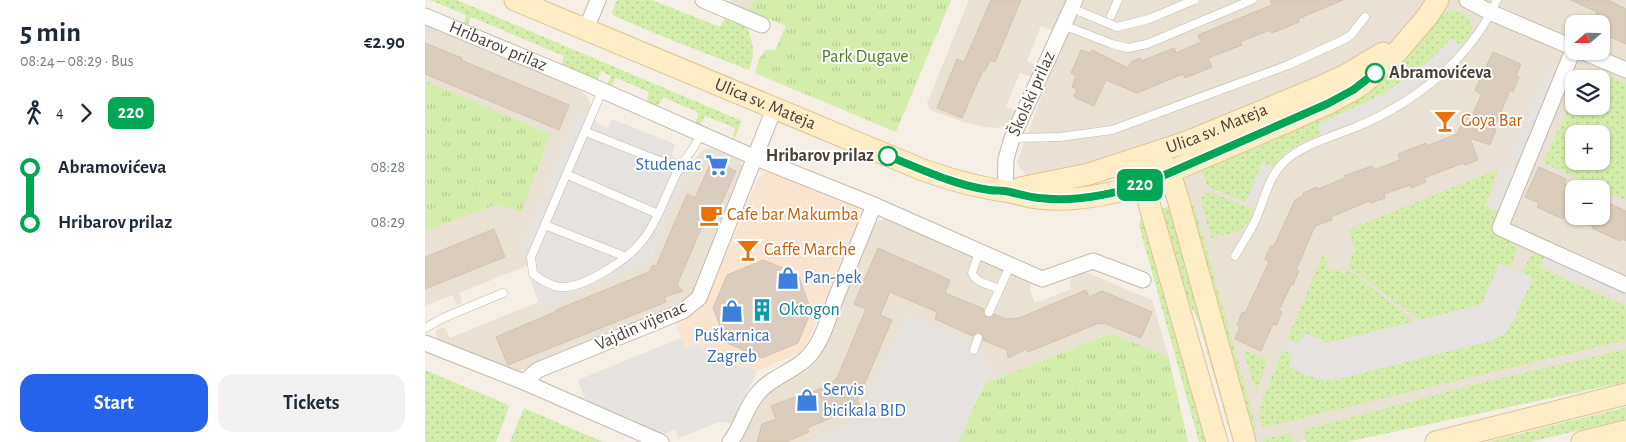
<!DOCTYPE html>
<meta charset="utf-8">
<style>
body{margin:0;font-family:"Alegreya Sans",sans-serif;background:#f2f2f3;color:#1f2937;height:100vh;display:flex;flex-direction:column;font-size:19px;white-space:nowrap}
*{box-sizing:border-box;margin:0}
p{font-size:16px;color:#747a83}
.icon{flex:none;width:28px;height:28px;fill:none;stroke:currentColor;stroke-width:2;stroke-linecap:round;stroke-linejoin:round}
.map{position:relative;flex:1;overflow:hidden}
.panel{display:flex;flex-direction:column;background:#fff;width:425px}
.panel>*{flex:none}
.badge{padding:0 10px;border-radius:8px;font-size:18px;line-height:32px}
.needle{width:32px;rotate:250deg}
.buttons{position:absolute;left:1140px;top:15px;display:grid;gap:10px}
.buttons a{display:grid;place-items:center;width:45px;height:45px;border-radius:10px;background:#fff;box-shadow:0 1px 4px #0004;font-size:25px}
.map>.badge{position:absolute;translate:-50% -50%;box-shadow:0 0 0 2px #fff}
.legs{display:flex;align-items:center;gap:8px;height:55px;padding:0 20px;font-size:16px}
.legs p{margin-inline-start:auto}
.overview{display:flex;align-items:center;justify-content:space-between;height:85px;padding:0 20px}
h1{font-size:28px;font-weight:700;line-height:38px}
.cta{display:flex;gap:10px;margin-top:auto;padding:10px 20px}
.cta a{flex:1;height:58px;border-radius:15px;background:#2563eb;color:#fff;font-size:20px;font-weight:700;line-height:58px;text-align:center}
.cta a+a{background:#f2f2f3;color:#1f2937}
ul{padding:0 20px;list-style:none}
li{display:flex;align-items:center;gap:18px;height:55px;font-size:19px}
li i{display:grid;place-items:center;width:8px;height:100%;margin:0 6px;background:currentColor}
li i::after{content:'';width:12px;height:12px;margin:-6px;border:4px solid;border-radius:50%;background:#fff}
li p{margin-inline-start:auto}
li:first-child i{background:linear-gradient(#0000 50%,currentColor 0)}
li:last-child i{background:linear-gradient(currentColor 50%,#0000 0)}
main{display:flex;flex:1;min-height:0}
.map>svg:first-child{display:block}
</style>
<main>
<section class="panel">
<div class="overview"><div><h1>5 min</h1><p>08:24 – 08:29 · Bus</p></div><b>€2.90</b></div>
<div class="legs"><svg class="icon" aria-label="walk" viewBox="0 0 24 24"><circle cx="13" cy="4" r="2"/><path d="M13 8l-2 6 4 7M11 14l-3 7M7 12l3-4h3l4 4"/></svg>4<svg class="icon" aria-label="forward" viewBox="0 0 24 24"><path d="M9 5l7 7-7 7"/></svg><b class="badge" style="background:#00a651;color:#fff">220</b></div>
<ul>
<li><i style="color:#00a651"></i><b>Abramovićeva</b><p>08:28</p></li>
<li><i style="color:#00a651"></i><b>Hribarov prilaz</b><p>08:29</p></li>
</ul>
<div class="cta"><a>Start</a><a>Tickets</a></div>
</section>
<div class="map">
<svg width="1201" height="442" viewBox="0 0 1201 442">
<defs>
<pattern id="grass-dots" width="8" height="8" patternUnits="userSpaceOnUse" patternTransform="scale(1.25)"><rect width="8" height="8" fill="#d4edab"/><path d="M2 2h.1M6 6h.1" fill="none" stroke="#b8cc94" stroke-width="1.8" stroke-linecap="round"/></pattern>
<pattern id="park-tufts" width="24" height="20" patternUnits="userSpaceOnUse" patternTransform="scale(1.25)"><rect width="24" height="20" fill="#d4edab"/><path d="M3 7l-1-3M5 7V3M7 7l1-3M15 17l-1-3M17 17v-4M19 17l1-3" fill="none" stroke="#b8cc94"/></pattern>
</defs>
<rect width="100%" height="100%" fill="#f5efe6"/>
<!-- residential -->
<path fill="#e9e1d4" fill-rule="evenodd" d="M307,0H329L324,11L305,3Z
M544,0H643L629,31L616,26L602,61L612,66L608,77L595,73L581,107L594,113L587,122L582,125L573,128L561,127L538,122L505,110L503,106L502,103Z
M658,0H1201V360L1059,398L873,442H831L759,184L744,140L665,165L602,177L592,163L615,100ZM1149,24H1176V51H1149ZM1149,79H1176V106H1149ZM1149,134H1176V161H1149ZM1149,189H1176V216H1149Z
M0,25L154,90L162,96L166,105V113L163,116L153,112L118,196L126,199V205L123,206L115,203L94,252L105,257L104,265L34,293L37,302L33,306L27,295L0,306Z
M287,148L315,161L318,167L269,292L264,298L225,318L106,367L93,371H82L12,341L11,332L15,328H20L25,338L113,302L116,309L227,254L265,166L275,152L281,149Z
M460,219L558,260L606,283L605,290L610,303L646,289L645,285L647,277L655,272L663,273L727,300L744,359L736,353L687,335L682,334L559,384L566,367L557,363L556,360L560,348L437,410L427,421L416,429L384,442H310L337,395L382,371L388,364L447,226L450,222Z"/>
<!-- commercial -->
<path fill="#f9e4cf" d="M341,172H347L355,175L430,206L434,210V222L381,345L374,353L332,371L292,359L273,344L260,349L250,323L269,313L281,301L333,179Z"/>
<!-- grass -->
<path fill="url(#grass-dots)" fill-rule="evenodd" d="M5,0H32L317,121L309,139L308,135L310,128L280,116L276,124L273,125L271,121L274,113L238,97L234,105L231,106L223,103L222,98L224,92L191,78L186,87L182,85L186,76L176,71L172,81L135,68L139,56L46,17L42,27L38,25L41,15Z
M192,0H227L295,27L300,17L321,26C329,42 330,54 324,70L244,39L189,16L187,12Z
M1028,11C1033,12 1039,13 1043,17C1052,25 1044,41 1035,45L1027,39L1004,61L960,93L893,124L895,135C874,143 863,147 849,167L837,163L821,202L782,186L775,166L972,65L992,45L1019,13Z
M1163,68L1201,83V200L1118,163L1149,97V106H1176V79H1157ZM1149,134H1176V161H1149Z
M1073,169L1060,205L1073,211L1067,231C1094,241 1097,241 1085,268L1074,264L1058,302L1055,305L994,320L923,266L930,249L923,230Z
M782,193H788L830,210C819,234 810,233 786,238L776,200L778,195Z
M762,201L769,206L771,211L832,430L828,431Z
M745,206L810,435L806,436L774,323L760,294L736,209Z
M717,215L781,439V442H774L715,229L714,223Z
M1112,253L1120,254L1115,268L1201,306V340L840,427H837L834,418V408L858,350L866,354L867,360L864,367C882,376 892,380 913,379L1069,340L1081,332L1108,279L1097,274C1101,264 1103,257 1112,253Z
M897,256L903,259L900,269L911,270L920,274L922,268L990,322C954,330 897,351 862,340Z
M1201,349V382L921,442H881L878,430L1060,382Z
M818,350L842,360L833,389L831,391Z
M0,370L81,404L84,407L83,410L71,442H0Z
M1201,407V419L1105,442H1062Z
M99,408L178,442H85Z
M865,433L868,442H838L836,440Z"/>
<!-- park -->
<path fill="url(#park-tufts)" d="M329,0H526L471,132L330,73L334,59L340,50H350L361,26L324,11Z
M0,81L125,134L97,212L70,205L0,231Z
M683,334L687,335L736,353L744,359L763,442H533L559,384Z"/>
<!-- parking -->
<path fill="#e5e2df" d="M1027,38L1036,46L1026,57L998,81L955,109L897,135L893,124L942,103L960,93L1004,61Z
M1123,66L1132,70L1092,163L1083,159Z
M153,112L163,116L182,129L187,119L250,144L247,154L248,157L265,166L231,246L221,262L116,309L104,275L105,257L94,252L115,202L123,206L126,205V199L118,196Z
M837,163L846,167L830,203L822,200Z
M1080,168L1089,172L1073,211L1064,208Z
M1120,254L1201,291V301L1116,264Z
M1074,263L1108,278L1089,320L1081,332L1069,340L913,379L895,380L864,367L867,356L866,354L858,350L862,340L873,343L880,333L903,343L1055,305L1058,302Z
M481,313L560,348L556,360L557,363L566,367L533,442H384L416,429L427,421L437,410Z
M256,338L260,349L273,344L292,359L332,371L307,423L294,422L254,438L250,429L233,437L162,405L153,380Z"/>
<!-- building -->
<path fill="#dbcdbd" stroke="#d3c2ad" d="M566,0H596L570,62L565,60L560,71L558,70L537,118L512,108L532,59L539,62Z
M845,0H918L873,19L874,22L847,33L845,30L815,42L817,45L783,58L787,67L760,78L758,74L712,93L681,80L669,106L649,97L652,89L647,87L651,76L646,73L656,50L665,53L667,50L703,68L706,62L715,58L716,61L749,48L751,53L776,42L773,35L847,5Z
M1146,0H1183L1201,9V44L1176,33V24H1168L1172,12Z
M0,43L37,58L36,60L144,105L134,130L0,74Z
M1068,52L1096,64L1091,76L1094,77L1088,92L1085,90L1069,129L1071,130L1065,145L1045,138L1053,160L1040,165L1038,163L999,178L1001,182L986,188L985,185L959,194L960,198L945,203L944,201L918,212L906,217L907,220L890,226L871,270L874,271L868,285H866L854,310L857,312L852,325L848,324L836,351L810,339L815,327L812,325L817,312L820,313L844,262L840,259L846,245L849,246L870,200L879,195L878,193L892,187L893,189L920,178L919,176L947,166L949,170L975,160L973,154L1001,143L1002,146L1032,134L1040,117L1046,119L1056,95L1050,90Z
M287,160L311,171L294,208L286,205L252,285L258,291L239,297L241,302L83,365L71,337L132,311L131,310L224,272L228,265L231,266L262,194L270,198Z
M1114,167L1141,179L1139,184L1149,188V216H1176V200L1201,211V241L1196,238L1195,241L1167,228L1168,226L1140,215L1138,219L1112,207L1114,203L1100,197Z
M69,229L80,257L0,289V257Z
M453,248L525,280L520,293L559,309V315L562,317H567L569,314L581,319L594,318L661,290L664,297L677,291L727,312L716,338L679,323L678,324L674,323L603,352L601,349L583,358L582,350L558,340V336L555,333H551L548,336L510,319L512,312L465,292L455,315L467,320L432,401L436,406L382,428L384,432L361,442H332L337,424L351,419L346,406L370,397V399L404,385L412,378L441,309L429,304Z
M338,260L373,274L386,311L373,343L337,358L302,343L288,308L302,275Z"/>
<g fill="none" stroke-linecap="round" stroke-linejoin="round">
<defs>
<path id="lane" d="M686,16L693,0
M638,25L687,44L703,48L722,44L827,0
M177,91L106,257L108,274C116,280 125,286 135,287C159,289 203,259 217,241C234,220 241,192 254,169C261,157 271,147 276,133
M161,132L255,169
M587,138L635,137L687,130L863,65L918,40L926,35L940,17
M143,175L233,214
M120,225L201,257
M554,252L547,273C551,283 565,285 575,289
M810,256C817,244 825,232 831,219C839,200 844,176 859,162C876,145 909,136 931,127C989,103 1046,59 1072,0
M564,312L585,266
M0,328L18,318L78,293
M549,350L553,338"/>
<g id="street">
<path d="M278,0L337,25"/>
<path d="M1042,0L1067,13L1149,48"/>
<path id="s1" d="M0,16L158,82L331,158L449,205L617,279L668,261L718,280"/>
<path d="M161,29L173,0"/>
<path d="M1149,48L1075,228L1201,285"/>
<path d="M1156,51L1201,70"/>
<path d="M580,191L581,159L587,138L650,0"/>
<path d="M0,343L99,382L236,442"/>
<path d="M99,382L113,370L258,311L274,298L349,109"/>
<path d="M305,442C317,427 320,408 333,393C348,375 373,371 387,352C398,338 404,317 410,300C423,269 436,237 449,205"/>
</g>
<g id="secondary">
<path id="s2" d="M90,0L498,170C526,180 550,187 579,191C590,192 601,197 613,198C644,202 677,196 707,188L857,124L902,104L928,90L941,81L972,52L1002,17L1013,0"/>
<path d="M737,162L745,173L753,199L820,442"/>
<path d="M718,170V178L725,207L792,442"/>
<path id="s3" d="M595,188L664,174L762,142L895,87L921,75L958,53"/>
<path d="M1011,442L1201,394"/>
<path d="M1157,442L1201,431"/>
</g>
</defs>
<!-- lane casing -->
<use href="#lane" stroke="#c4b9ab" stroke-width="9"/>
<!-- street casing -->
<use href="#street" stroke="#c4b9ab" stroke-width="17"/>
<!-- secondary casing -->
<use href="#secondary" stroke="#ddc493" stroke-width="23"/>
<!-- lane -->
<use href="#lane" stroke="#fff" stroke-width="8"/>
<!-- street -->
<use href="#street" stroke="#fff" stroke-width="15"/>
<!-- secondary -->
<use href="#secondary" stroke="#ffedc6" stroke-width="21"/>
<defs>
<path id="lane-bridge" d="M656,12L692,27L724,19L769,0"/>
</defs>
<!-- lane-bridge casing -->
<use href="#lane-bridge" stroke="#c4b9ab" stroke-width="9" stroke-linecap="butt"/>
<!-- lane-bridge -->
<use href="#lane-bridge" stroke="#fff" stroke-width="8"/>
</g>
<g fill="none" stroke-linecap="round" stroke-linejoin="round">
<defs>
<path id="line-1" d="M463,156C496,169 529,185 564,190C569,191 575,190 580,191C591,193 602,197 614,198C649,202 686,195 719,184L902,104L928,90L950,73"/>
</defs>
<!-- line-1 casing -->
<use href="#line-1" stroke="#fff" stroke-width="11"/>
<!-- line-1 -->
<use href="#line-1" stroke="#00a651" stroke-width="8"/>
</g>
<!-- icons -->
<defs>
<symbol id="bar-bare" viewBox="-9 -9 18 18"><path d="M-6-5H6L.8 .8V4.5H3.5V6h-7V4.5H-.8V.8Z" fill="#e8710a" stroke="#fff" stroke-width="2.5" paint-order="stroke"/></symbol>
<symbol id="supermarket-bare" viewBox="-9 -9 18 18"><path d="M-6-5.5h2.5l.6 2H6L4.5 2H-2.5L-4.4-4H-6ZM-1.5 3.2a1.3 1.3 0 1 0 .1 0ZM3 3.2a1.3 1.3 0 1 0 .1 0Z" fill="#3f7fe0" stroke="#fff" stroke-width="2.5" paint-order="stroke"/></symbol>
<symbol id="cafe-bare" viewBox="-9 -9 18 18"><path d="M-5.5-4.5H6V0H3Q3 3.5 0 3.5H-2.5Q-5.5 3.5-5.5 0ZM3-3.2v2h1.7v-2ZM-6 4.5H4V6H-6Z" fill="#e8710a" stroke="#fff" stroke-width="2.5" paint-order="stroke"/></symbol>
<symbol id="shop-bare" viewBox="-9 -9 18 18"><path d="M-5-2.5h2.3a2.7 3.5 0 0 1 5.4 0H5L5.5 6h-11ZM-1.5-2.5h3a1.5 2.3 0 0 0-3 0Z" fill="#3f7fe0" stroke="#fff" stroke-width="2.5" paint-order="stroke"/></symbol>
<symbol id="building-bare" viewBox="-9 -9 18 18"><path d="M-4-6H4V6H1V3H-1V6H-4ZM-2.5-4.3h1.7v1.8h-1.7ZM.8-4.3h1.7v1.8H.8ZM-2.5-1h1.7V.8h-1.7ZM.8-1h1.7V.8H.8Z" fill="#0f9aa8" stroke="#fff" stroke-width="2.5" paint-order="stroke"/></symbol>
</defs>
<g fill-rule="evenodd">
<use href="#bar-bare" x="1004" y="105" width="32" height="32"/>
<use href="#supermarket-bare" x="276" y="149" width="32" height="32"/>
<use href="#cafe-bare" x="270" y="199" width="32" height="32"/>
<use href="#bar-bare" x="307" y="234" width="32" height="32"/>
<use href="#shop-bare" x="347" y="262" width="32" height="32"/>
<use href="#building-bare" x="321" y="294" width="32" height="32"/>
<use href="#shop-bare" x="291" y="295" width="32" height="32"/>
<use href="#shop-bare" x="366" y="384" width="32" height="32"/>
</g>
<!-- markers -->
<g fill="#fff" stroke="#00a651" stroke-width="2.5">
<circle cx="950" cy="73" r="9"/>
<circle cx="463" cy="156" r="9"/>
</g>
<g text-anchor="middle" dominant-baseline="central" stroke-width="4" stroke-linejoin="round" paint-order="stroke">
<!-- street labels -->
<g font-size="18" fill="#483f35" stroke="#fff">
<text stroke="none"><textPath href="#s1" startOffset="79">Hribarov prilaz</textPath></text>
<text transform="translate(607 94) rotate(-66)">Školski prilaz</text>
<text stroke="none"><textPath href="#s2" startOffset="271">Ulica sv. Mateja</textPath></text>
<text stroke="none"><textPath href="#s3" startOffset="206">Ulica sv. Mateja</textPath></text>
<text transform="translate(216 326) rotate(-24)">Vajdin vijenac</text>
</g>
<!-- park labels -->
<g font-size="18" fill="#4c8022" stroke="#fff">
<text x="440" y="57">Park Dugave</text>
</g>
<!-- stop labels -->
<g font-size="18" font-weight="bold" fill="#483f35" stroke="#fff" text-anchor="start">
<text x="964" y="73">Abramovićeva</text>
<text x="449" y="156" text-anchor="end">Hribarov prilaz</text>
</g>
<!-- food labels -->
<g font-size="18" fill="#c56008" stroke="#fff" text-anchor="start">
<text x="1036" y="121">Goya Bar</text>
<text x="302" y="215">Cafe bar Makumba</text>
<text x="339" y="250">Caffe Marche</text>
</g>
<!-- shop labels -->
<g font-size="18" fill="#366cbe" stroke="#fff" text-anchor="start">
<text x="276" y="165" text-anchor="end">Studenac</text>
<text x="379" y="278">Pan-pek</text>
<text x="307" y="336" text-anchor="middle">Puškarnica<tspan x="307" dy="21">Zagreb</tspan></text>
<text x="398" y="390">Servis<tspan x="398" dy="21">bicikala BID</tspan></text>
</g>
<!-- culture labels -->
<g font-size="18" fill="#0d838f" stroke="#fff" text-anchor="start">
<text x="354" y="310">Oktogon</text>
</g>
</g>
</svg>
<div class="buttons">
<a><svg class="needle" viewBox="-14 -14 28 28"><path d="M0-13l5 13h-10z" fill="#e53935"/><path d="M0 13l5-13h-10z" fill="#747a83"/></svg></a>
<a><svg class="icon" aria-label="layers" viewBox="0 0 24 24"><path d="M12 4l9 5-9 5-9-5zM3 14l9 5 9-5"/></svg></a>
<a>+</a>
<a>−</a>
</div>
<b class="badge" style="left:715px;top:185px;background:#00a651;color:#fff">220</b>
</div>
</main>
